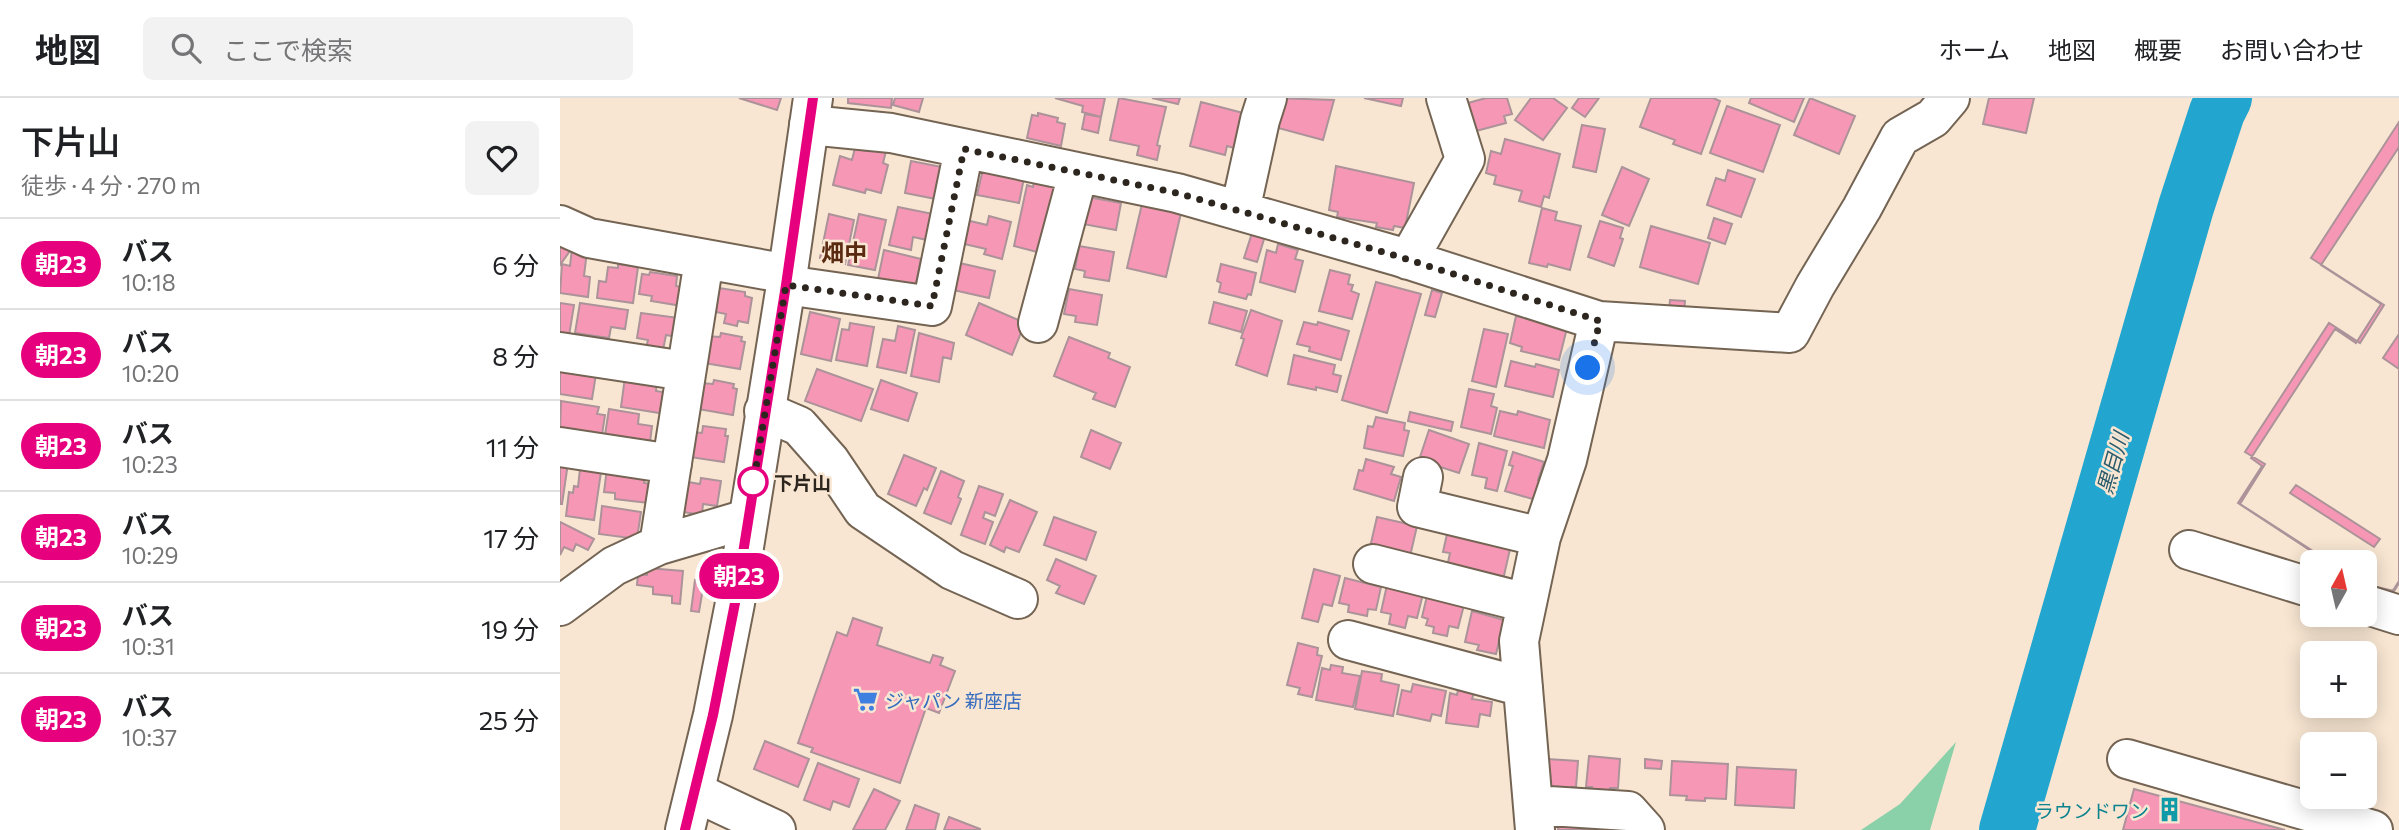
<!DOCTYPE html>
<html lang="ja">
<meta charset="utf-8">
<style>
body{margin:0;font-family:Commissioner,"Noto Sans JP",sans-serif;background:#f2f2f2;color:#202124;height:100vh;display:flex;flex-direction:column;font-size:26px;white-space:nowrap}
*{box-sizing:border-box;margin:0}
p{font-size:23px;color:#757577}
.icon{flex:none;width:38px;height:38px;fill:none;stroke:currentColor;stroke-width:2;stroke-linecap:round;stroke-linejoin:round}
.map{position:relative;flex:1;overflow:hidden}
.sheet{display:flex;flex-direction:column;background:#fff;width:560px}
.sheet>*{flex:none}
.badge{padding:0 14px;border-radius:23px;font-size:24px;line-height:46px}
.needle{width:46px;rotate:8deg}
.buttons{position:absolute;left:1740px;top:452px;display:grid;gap:14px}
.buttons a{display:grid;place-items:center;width:77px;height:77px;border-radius:10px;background:#fff;box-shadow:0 4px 18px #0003;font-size:35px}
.you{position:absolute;width:35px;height:35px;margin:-18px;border:5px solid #fff;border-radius:50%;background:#1a73e8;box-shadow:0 0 0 10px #1a73e833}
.map>.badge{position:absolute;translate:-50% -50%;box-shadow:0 0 0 4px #fff}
.round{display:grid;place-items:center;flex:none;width:74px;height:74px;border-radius:10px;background:#f2f2f2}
.overview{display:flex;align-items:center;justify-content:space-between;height:119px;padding:0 21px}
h1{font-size:33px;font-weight:600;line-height:52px}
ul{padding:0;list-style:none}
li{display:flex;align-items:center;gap:21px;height:91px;padding:0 21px;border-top:2px solid #e0e0e0}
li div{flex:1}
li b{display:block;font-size:26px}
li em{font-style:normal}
li .badge{min-width:77px;font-weight:700;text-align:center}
header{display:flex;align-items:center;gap:42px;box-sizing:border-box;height:98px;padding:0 35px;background:#fff;border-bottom:2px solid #e0e0e0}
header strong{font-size:33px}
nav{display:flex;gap:38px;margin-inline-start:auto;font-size:24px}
.search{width:490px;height:63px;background:#f2f2f2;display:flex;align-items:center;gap:18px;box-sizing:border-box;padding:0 24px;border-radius:10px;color:#757577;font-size:26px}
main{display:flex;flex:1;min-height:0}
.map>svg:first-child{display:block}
</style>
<header>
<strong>地図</strong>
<div class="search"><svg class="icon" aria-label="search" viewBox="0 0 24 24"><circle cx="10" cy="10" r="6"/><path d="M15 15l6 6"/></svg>ここで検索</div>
<nav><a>ホーム</a><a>地図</a><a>概要</a><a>お問い合わせ</a></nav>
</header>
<main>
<section class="sheet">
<div class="overview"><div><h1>下片山</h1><p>徒歩 · 4 分 · 270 m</p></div><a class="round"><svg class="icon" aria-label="heart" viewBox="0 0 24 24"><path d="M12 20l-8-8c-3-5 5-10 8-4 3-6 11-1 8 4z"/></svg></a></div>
<ul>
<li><span class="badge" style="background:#e6007e;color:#fff">朝23</span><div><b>バス</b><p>10:18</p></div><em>6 分</em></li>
<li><span class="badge" style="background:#e6007e;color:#fff">朝23</span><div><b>バス</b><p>10:20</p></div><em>8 分</em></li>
<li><span class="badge" style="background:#e6007e;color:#fff">朝23</span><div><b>バス</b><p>10:23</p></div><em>11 分</em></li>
<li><span class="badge" style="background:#e6007e;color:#fff">朝23</span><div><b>バス</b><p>10:29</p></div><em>17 分</em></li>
<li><span class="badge" style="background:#e6007e;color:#fff">朝23</span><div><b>バス</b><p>10:31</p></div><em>19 分</em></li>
<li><span class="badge" style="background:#e6007e;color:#fff">朝23</span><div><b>バス</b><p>10:37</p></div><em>25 分</em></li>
</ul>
</section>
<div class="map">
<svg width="1839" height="732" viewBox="0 0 1839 732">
<rect width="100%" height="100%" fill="#f8e6d2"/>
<!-- green -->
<path fill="#8ad1a9" d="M1396,644L1370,732H1301L1340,706Z"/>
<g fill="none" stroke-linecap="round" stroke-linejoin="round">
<!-- river -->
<path stroke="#22a5ce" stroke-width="56" d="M1447,732L1626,109L1657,14L1664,0"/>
</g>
<!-- building -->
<path fill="#f797b6" stroke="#ac9299" stroke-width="2" fill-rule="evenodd" d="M179,0H221L217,12Z
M288,0H332L331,10L288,5Z
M335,0H363L359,14L333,7Z
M495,0H545L541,19L522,14L523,8Z
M559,0L606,9L597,47L600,48L597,62L577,57L579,48L550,42Z
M592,0H620L618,6Z
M715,0L774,2L763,42L707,27Z
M804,0H843L841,8Z
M926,0H947L952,16L944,18L946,25L916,33L908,5Z
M971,0H993L1007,10L983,42L955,22Z
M1019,0H1039L1025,19L1012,10Z
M1091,0H1153L1160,3L1141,56L1113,46L1115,42L1080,29Z
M1191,0H1244L1234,24L1189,5Z
M1250,0L1295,18L1279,56L1234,37Z
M1429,0H1474L1466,35L1423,26Z
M641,4L687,16L678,51L667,48L665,57L630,48Z
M1167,8L1220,27L1203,74L1150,55Z
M478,15L498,20L497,24L505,26L501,48L467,40L472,17L478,18Z
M525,16L541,19L538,35L522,31Z
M1839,24V485L1834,493L1804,486V464H1770L1680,406L1705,366L1685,354L1769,225L1800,245L1824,207L1751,160Z
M1022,27L1045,31L1036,74L1013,69Z
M945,41L1000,56L989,100L984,98L981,109L959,103L962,93L934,86L936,78L926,75L931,53L941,56Z
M308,49L326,53L323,65L328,67L321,95L306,91L305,95L273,87L280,58L292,62L295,50L307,53Z
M1839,49V236L1823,260L1839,271V483L1832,494L1804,486V464H1768L1678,405L1702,368L1691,360L1775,231L1796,245L1821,206L1761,167ZM1736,387L1820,441L1814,449L1730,395Z
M351,63L387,70L381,102L345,95Z
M776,68L854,85L845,130L834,128L833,132L816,129L817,125L777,119L778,114L769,112Z
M1062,69L1089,81L1069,128L1042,117Z
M423,71L464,80L459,105L417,97Z
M1168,72L1195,81L1181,119L1147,107L1156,80L1165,83Z
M475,80L497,85L481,155L454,148L467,87L473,89Z
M528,99L561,105L556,132L523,126Z
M582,106L621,115L606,179L567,170Z
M338,109L373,116L367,142L353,139L351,152L329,147Z
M982,110L997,114L995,122L1021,128L1010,172L988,166L987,169L969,165Z
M269,116L294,122L285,166L260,160Z
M299,116L326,122L315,172L288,167Z
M429,118L451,124L442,161L424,156L426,151L400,145L406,122L427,127Z
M1154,120L1172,126L1165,146L1148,140Z
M1040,123L1063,130L1060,140L1063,141L1054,168L1028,159Z
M1091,128L1150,145L1138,186L1080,169Z
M692,135L705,138L697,164L684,160Z
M0,142L12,150L0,167Z
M718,146L738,152L735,161L743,163L735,194L700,184L707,152L716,155Z
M519,148L554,154L549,183L524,179L525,173L515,171Z
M12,151L27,153L24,178L30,179L28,199L0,195L2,166L10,168Z
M324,152L361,161L355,190L318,181Z
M395,164L435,173L429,200L389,191Z
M58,166L78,169L73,205L37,200L39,183L46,184L48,169L58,170Z
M661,166L696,175L691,197L688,196L686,201L659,194L661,185L657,183Z
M770,172L790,177L788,186L793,187L791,193L799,196L792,221L759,213Z
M90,174L117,178L116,188L125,190L122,208L91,203L92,198L79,196L82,176L89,177Z
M816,184L861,196L827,315L782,302Z
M159,190L185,194V198L192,200L188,225L178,223L177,228L164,225L166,216L156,214Z
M509,191L542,197L537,227L515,224L516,218L504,216Z
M872,192L882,195L875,219L865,217Z
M1110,202L1125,203L1124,214L1109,213Z
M654,204L687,213L681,234L649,225Z
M0,205L14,207L9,238L0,237Z
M20,205L68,212L65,231L51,229L49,240L15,235Z
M419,205L465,225L452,257L406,237Z
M691,212L722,223L707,278L676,267L684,241L681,240Z
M250,214L280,221L271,263L241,256Z
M81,215L119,220L117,239L106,237L103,252L86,250L88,242L77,240Z
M956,218L1007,230L999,262L961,253L962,249L950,245Z
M744,224L757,227L758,224L789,233L781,262L749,253L750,249L737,246Z
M290,225L314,229L307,268L276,262L282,231L289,232Z
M338,228L355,232L346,275L317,269L323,241L335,243Z
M924,231L948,236L936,289L912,283Z
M161,235L182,239L181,243L185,244L180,271L144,265L148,238L160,239Z
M359,235L394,245L391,261L383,259L379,284L351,278Z
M509,239L550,255L548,260L570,269L555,309L533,301L536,295L494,278Z
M734,257L775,267L773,276L781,278L777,294L756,289V292L728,286Z
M951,263L975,269L976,266L999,272L993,299L945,288Z
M257,271L313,291L301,323L245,303Z
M0,273L36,276L32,301L0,296Z
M65,279L97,283L96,293L109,295L106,316L61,309Z
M154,282L174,286L173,290L177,291L173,317L138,311L142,285L153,286Z
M321,282L357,295L348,323L311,311Z
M909,291L934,296L931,308L937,310L931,336L901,329Z
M1,303L39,309L37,316L45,317L42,337L0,334Z
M49,311L79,316L78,326L92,328L90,344L45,337Z
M940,313L957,317L958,313L990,322L984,350L934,338Z
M850,314L893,324L891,333L848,323Z
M816,319L845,325L844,332L849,333L843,358L804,350L808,328L813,329Z
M143,328L166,331L165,338H168L164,364L130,359L134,334L142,335Z
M531,332L561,345L550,371L521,359Z
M869,332L909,346L899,375L859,362Z
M919,345L947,353L937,393L925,390L927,380L912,377Z
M953,354L984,364L978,382L982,383L976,402L945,393L953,368L949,367Z
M344,357L376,370L367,392L364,390L356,408L328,396Z
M806,361L834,369L831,376L841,379L834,403L794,391L799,372L803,373Z
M0,364L8,365L2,406H0Z
M47,370L86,375L84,385L91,386L88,405L55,401V395L44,394Z
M20,371L41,374L34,422L6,418L9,394L13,395L14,388L18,389Z
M381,373L404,383L398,399L401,401L391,426L364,415Z
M141,380L161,383L157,408L143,406L142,417L117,413L122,383L140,386Z
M419,388L443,396L435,418L425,414L423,420L433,424L425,446L401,437Z
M450,402L477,414L459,454L446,449L444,454L430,447Z
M42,408L81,414L77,441L39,436Z
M494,419L536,434L526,462L484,447Z
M817,419L857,428L848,467L808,458Z
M0,424L34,441L28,452L16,446L13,453L4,449L0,457Z
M887,436L950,451L943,482L887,469L890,455L883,454Z
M496,461L536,478L524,506L496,495L500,488L487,482Z
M87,470L123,473L120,506L112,505V498L93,496V489L77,487L78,476L87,477Z
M754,471L780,478L772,508L763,506L758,524L742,520Z
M785,480L821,489L816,512L808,511L807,518L788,514L789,507L779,505Z
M135,482L144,484L139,514L131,513Z
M827,487L863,496L857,520L848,518L845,530L829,526L831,516L821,514Z
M867,498L904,507L898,530L889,528L887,538L873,535L874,529L866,527L868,521L862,519Z
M912,513L944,522L936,556L917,552L919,547L905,544Z
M293,520L322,530L317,547L370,565L373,557L383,560L380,567L395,573L379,615L366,610L340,685L251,654L253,650L238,645L277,534L287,538Z
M738,545L758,550L757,557L762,558L752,599L738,596L740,590L727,587Z
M771,567L783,569L782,575L800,578L793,609L756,602L762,570L770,572Z
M802,573L822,576L821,583L839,587L833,618L795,611Z
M853,586L886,593L881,618L872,616L870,623L837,616L842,592L851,594Z
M898,592L914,595L912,601L932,604L930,618L920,616L918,629L886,625L890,595L897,597Z
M205,643L249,661L238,689L194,671Z
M1029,658L1060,661L1058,690H1050V693L1031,692L1032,689H1026Z
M987,661L1018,663L1016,689H1012V694L988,693Z
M1085,661L1102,663L1101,671L1085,670Z
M1112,663L1168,666L1166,701L1145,700V703L1126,702L1127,698L1110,697Z
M258,665L299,681L289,709L273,703L270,712L244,702Z
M1177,669L1236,672L1234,710L1175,707Z
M314,691L340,703L325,732H293Z
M1574,691L1725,732H1563Z
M355,707L379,716L375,732H346Z
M389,719L420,731V732H384Z
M999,722L1036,723V732H998Z"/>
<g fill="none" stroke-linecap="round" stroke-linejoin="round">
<defs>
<path id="minor" d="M249,27L331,35L617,95L837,158L1039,223L1230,235L1255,188L1302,110L1340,39L1373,20L1390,0
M680,113L700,22L707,0
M0,127L29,140L228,176
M848,162L905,61L886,0
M226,187L372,208L404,51
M478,225L518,76
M0,254L125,273
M204,313L239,328L270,363L303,412L392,472L458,501
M0,349L112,366
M863,379L857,409L981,439
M99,447L144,162
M1629,452L1752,490
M813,466L967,505
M1804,506L1839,517
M0,508L54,468L99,447L187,421
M788,542L963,589
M1567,661L1813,732
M135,694L216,732
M973,707L1068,713L1085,732
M975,732L959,543L981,439L1007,362L1039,223"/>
<path id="major" d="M125,732L153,617L175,505L226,187L253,0"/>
</defs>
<!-- minor casing -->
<use href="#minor" stroke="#746453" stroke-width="42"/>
<!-- major casing -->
<use href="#major" stroke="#746453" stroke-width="42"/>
<!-- minor -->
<use href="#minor" stroke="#fff" stroke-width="38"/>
<!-- major -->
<use href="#major" stroke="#fff" stroke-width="38"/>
</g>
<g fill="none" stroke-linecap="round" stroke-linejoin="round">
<defs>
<path id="line" d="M125,732L153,617L175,505L226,187L253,0"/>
</defs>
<!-- line casing -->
<use href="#line" stroke="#fff" stroke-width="16"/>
<!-- line -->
<use href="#line" stroke="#e6007e" stroke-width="10"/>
<!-- walk -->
<path stroke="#2d261f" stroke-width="7" stroke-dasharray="0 12.6" d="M193,384L192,394L226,187L372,208L404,51L617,95L837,158L1040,223L1028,270"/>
</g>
<!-- icons -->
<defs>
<symbol id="supermarket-bare" viewBox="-9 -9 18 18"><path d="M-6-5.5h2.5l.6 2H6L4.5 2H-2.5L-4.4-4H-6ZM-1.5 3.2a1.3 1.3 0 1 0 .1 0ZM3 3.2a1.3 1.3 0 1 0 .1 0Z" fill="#3f7fe0" stroke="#f8e6d2" stroke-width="2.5" paint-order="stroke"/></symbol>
<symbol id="building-bare" viewBox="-9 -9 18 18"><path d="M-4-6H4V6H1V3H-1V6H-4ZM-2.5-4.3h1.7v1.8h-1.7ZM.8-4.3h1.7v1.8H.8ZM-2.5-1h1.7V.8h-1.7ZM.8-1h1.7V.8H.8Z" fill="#0f9aa8" stroke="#f8e6d2" stroke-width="2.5" paint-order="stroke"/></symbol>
</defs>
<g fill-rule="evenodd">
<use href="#supermarket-bare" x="288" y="584" width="35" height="35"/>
<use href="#building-bare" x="1592" y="694" width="35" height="35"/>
</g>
<!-- markers -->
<circle fill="#fff" stroke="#e6007e" stroke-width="3.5" cx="193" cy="384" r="14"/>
<g text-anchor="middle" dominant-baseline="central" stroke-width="5" stroke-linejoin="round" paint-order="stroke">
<!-- stop labels -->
<g font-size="19" font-weight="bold" fill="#2d261f" stroke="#f8e6d2" text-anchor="start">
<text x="214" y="384">下片山</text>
</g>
<!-- shop labels -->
<g font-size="19" fill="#366cbe" stroke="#f8e6d2" text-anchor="start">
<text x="325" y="602">ジャパン 新座店</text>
</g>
<!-- culture labels -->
<g font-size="19" fill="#0d838f" stroke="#f8e6d2" text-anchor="end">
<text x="1589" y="712">ラウンドワン</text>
</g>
<!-- water labels -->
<g font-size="21" font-style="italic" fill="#2b5c6e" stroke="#f8e6d2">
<text transform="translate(1552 365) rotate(-74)">黒目川</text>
</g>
<!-- quarter labels -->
<g font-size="23" font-weight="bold" fill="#5a2a10" stroke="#f8e6d2">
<text x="284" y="154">畑中</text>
</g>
</g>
</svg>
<div class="buttons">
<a><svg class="needle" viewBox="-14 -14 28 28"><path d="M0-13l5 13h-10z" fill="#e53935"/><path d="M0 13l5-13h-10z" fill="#757577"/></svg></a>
<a>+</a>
<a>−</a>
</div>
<div class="you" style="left:1028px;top:270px"></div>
<b class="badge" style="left:179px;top:478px;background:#e6007e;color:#fff">朝23</b>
</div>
</main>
